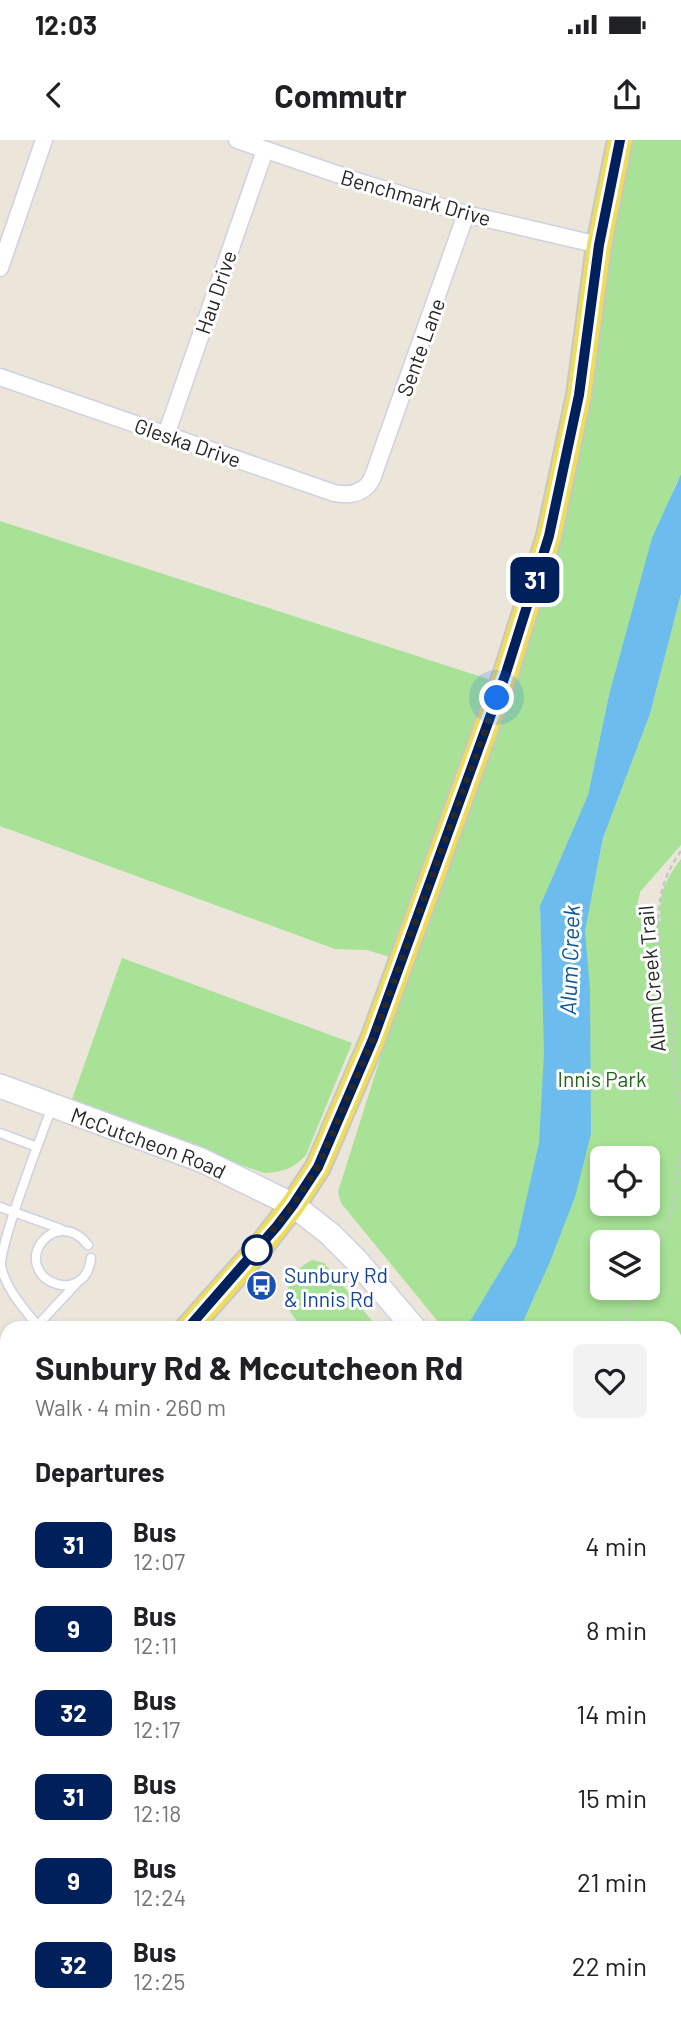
<!DOCTYPE html>
<meta charset="utf-8">
<style>
body{margin:0;font-family:Barlow,sans-serif;background:#f2f2f2;color:#202124;height:100vh;display:flex;flex-direction:column;font-size:26px;white-space:nowrap}
*{box-sizing:border-box;margin:0}
p{font-size:23px;color:#757577}
.icon{flex:none;width:38px;height:38px;fill:none;stroke:currentColor;stroke-width:2;stroke-linecap:round;stroke-linejoin:round}
.map{position:relative;flex:1;overflow:hidden}
.sheet{position:absolute;left:0px;top:1181px;width:682px;height:702px;display:flex;flex-direction:column;background:#fff;border-radius:21px 21px 0 0;box-shadow:0 4px 10px #0003}
.sheet>*{flex:none}
.badge{padding:0 14px;border-radius:10px;font-size:24px;line-height:46px}
.controls{position:absolute;left:590px;top:1006px;display:grid;gap:14px}
.controls a{display:grid;place-items:center;width:70px;height:70px;border-radius:10px;background:#fff;box-shadow:0 4px 10px #0003;font-size:35px}
.you{position:absolute;width:35px;height:35px;margin:-18px;border:5px solid #fff;border-radius:50%;background:#1a73e8;box-shadow:0 0 0 10px #1a73e833}
.map>.badge{position:absolute;translate:-50% -50%;box-shadow:0 0 0 4px #fff}
h2{padding:0 35px;font-size:26px;line-height:63px}
.round{display:grid;place-items:center;flex:none;width:74px;height:74px;border-radius:10px;background:#f2f2f2}
.head{display:flex;align-items:center;justify-content:space-between;height:119px;padding:0 35px}
h1{font-size:33px;font-weight:700;line-height:52px}
ul{padding:0;list-style:none}
li{display:flex;align-items:center;gap:21px;height:84px;padding:0 35px}
li div{flex:1}
li b{display:block;font-size:26px}
li em{font-style:normal}
li .badge{min-width:77px;font-weight:700;text-align:center}
.status{display:flex;justify-content:space-between;align-items:center;height:49px;padding:0 35px;background:#fff;direction:ltr}
.status svg{height:19px;fill:currentColor}
header{display:flex;justify-content:space-between;align-items:center;height:91px;padding:0 35px;background:#fff;font-size:32px;font-weight:700}
.map>svg:first-child{display:block}
</style>
<div class="status"><b>12:03</b><svg viewBox="0 0 49 12"><path d="M0 12V9h3v3zM5 12V6h3v6zM10 12V3h3v9zM15 12V0h3v12zM26 1h20v11H26zM47 4h2v5h-2z"/></svg></div>
<header><svg class="icon" aria-label="back" viewBox="0 0 24 24"><path d="M15 5l-7 7 7 7"/></svg>Commutr<svg class="icon" aria-label="share" viewBox="0 0 24 24"><path d="M12 15V3M7 8l5-5 5 5M5 13v7h14v-7"/></svg></header>
<div class="map">
<svg width="681" height="1882" viewBox="0 0 681 1882">
<rect width="100%" height="100%" fill="#ebe5da"/>
<!-- green -->
<path fill="#a7e296" fill-rule="evenodd" d="M627,0H681V334L674,348L609,555L588,655L540,767L543,866L592,755L603,698L650,574L681,454V705L640,752L636,772L661,781C657,757 666,738 681,719V1882H0V1675L7,1672V1876H676V1188H438L440,1184L341,1063L338,1052L413,814L511,547ZM602,1018H648V1064H602ZM602,1102H648V1148H602Z
M0,381L494,541L393,818L367,810L335,809L0,686Z
M122,818L352,903L306,1015C293,1029 283,1032 264,1033L70,965Z
M312,1120L324,1123L378,1188H302L286,1166C288,1142 290,1132 312,1120Z
M0,1277L7,1281V1373L0,1380Z
M7,1582V1641L0,1643V1588Z"/>
<!-- water -->
<path fill="#6cbded" d="M681,334V454L650,574L603,698L585,791L590,850L591,994L575,1057L549,1124L520,1188H466L516,1105L539,1003L544,912L540,766L588,655L609,555L652,398Z
M7,1641V1690L0,1693V1643Z"/>
<g fill="none" stroke-linecap="round" stroke-linejoin="round">
<defs>
<path id="lane" d="M0,993L37,1007
M0,1067L61,1089
M88,1105C81,1096 73,1090 61,1091C51,1092 44,1098 39,1106C21,1143 86,1166 91,1118
M38,1186C23,1168 6,1149 1,1126C0,1101 41,997 52,967
M35,1188L76,1144
M0,1225L7,1219
M676,1788L681,1789
M541,1876L558,1882
M345,1882L347,1876"/>
<path id="street" d="M237,0L366,44L466,74L599,105
M0,128L44,0
M0,237L334,353C349,356 364,354 372,339L466,74
M166,295L265,10"/>
<g id="secondary">
<path id="s1" d="M0,946L201,1020L293,1065L330,1094L357,1121L414,1188"/>
<path d="M676,1542L681,1550"/>
</g>
<path id="primary" d="M188,1188L261,1106L293,1065L318,1027L373,899L426,754L506,533L549,396L579,255L599,105L620,0
M0,1394L7,1387"/>
</defs>
<!-- lane casing -->
<use href="#lane" stroke="#cfd1e2" stroke-width="11"/>
<!-- street casing -->
<use href="#street" stroke="#cfd1e2" stroke-width="19"/>
<!-- secondary casing -->
<use href="#secondary" stroke="#cfd1e2" stroke-width="26"/>
<!-- primary casing -->
<use href="#primary" stroke="#c7c7c7" stroke-width="28"/>
<!-- path -->
<path stroke="#c7c7c7" stroke-width="2.5" stroke-dasharray="5 3.5" stroke-linecap="butt" d="M681,711C640,767 666,821 672,883C673,899 672,916 674,932C675,944 679,957 681,969
M648,1133L671,1073L681,1013
M620,1188L641,1148
M62,1882L65,1876"/>
<!-- lane -->
<use href="#lane" stroke="#fff" stroke-width="8"/>
<!-- street -->
<use href="#street" stroke="#fff" stroke-width="16"/>
<!-- secondary -->
<use href="#secondary" stroke="#fff" stroke-width="23"/>
<!-- primary -->
<use href="#primary" stroke="#efdd5a" stroke-width="24"/>
</g>
<g fill="none" stroke-linecap="round" stroke-linejoin="round">
<defs>
<path id="line" d="M188,1188L277,1086L293,1065L318,1027L373,899L417,778L506,533L549,396L579,255L599,105L620,0"/>
</defs>
<!-- line casing -->
<use href="#line" stroke="#fff" stroke-width="16"/>
<!-- line -->
<use href="#line" stroke="#00205b" stroke-width="10"/>
<!-- walk -->
<path stroke="#282828" stroke-width="7" stroke-dasharray="0 12.6" d="M257,1110L253,1114L293,1065L318,1027L373,899L497,558"/>
</g>
<!-- icons -->
<defs>
<symbol id="bus-disc" viewBox="-11 -11 22 22"><circle r="9.5" fill="#1a4fb4" stroke="#fff"/><path d="M-5-6H5V4H4V6H2V4H-2V6H-4V4H-5ZM-3.5-4V0h7V-4ZM-3.5 1.2v1.5H-2V1.2ZM2 1.2v1.5H3.5V1.2Z" fill="#fff"/></symbol>
</defs>
<g fill-rule="evenodd">
<use href="#bus-disc" x="244" y="1128" width="35" height="35"/>
</g>
<!-- markers -->
<circle fill="#fff" stroke="#00205b" stroke-width="3.5" cx="257" cy="1110" r="14"/>
<g text-anchor="middle" dominant-baseline="central" stroke-width="6" stroke-linejoin="round" paint-order="stroke">
<!-- street labels -->
<g font-size="21" fill="#282828" stroke="#fff">
<text transform="translate(416 57) rotate(16)">Benchmark Drive</text>
<text transform="translate(215 152) rotate(-71)">Hau Drive</text>
<text transform="translate(420 207) rotate(-70)">Sente Lane</text>
<text transform="translate(188 302) rotate(19)">Gleska Drive</text>
<text transform="translate(651 839) rotate(-95)">Alum Creek Trail</text>
<text stroke="none"><textPath href="#s1" startOffset="159">McCutcheon Road</textPath></text>
</g>
<!-- park labels -->
<g font-size="21" fill="#21641a" stroke="#fff">
<text x="602" y="938">Innis Park</text>
</g>
<!-- transit labels -->
<g font-size="21" fill="#164399" stroke="#fff" text-anchor="start">
<text x="284" y="1134">Sunbury Rd<tspan x="284" dy="24">&amp; Innis Rd</tspan></text>
</g>
<!-- water labels -->
<g font-size="23" font-style="italic" fill="#0e5997" stroke="#fff">
<text transform="translate(569 820) rotate(-88)">Alum Creek</text>
</g>
</g>
</svg>
<div class="controls">
<a><svg class="icon" aria-label="locate" viewBox="0 0 24 24"><circle cx="12" cy="12" r="6"/><path d="M12 2v4M12 18v4M2 12h4M18 12h4"/></svg></a>
<a><svg class="icon" aria-label="layers" viewBox="0 0 24 24"><path d="M12 4l9 5-9 5-9-5zM3 14l9 5 9-5"/></svg></a>
</div>
<div class="you" style="left:497px;top:558px"></div>
<b class="badge" style="left:535px;top:440px;background:#00205b;color:#fff">31</b>
<section class="sheet">
<div class="head"><div><h1>Sunbury Rd &amp; Mccutcheon Rd</h1><p>Walk · 4 min · 260 m</p></div><a class="round"><svg class="icon" aria-label="heart" viewBox="0 0 24 24"><path d="M12 20l-8-8c-3-5 5-10 8-4 3-6 11-1 8 4z"/></svg></a></div>
<h2>Departures</h2>
<ul>
<li><span class="badge" style="background:#00205b;color:#fff">31</span><div><b>Bus</b><p>12:07</p></div><em>4 min</em></li>
<li><span class="badge" style="background:#00205b;color:#fff">9</span><div><b>Bus</b><p>12:11</p></div><em>8 min</em></li>
<li><span class="badge" style="background:#00205b;color:#fff">32</span><div><b>Bus</b><p>12:17</p></div><em>14 min</em></li>
<li><span class="badge" style="background:#00205b;color:#fff">31</span><div><b>Bus</b><p>12:18</p></div><em>15 min</em></li>
<li><span class="badge" style="background:#00205b;color:#fff">9</span><div><b>Bus</b><p>12:24</p></div><em>21 min</em></li>
<li><span class="badge" style="background:#00205b;color:#fff">32</span><div><b>Bus</b><p>12:25</p></div><em>22 min</em></li>
</ul>
</section>
</div>
